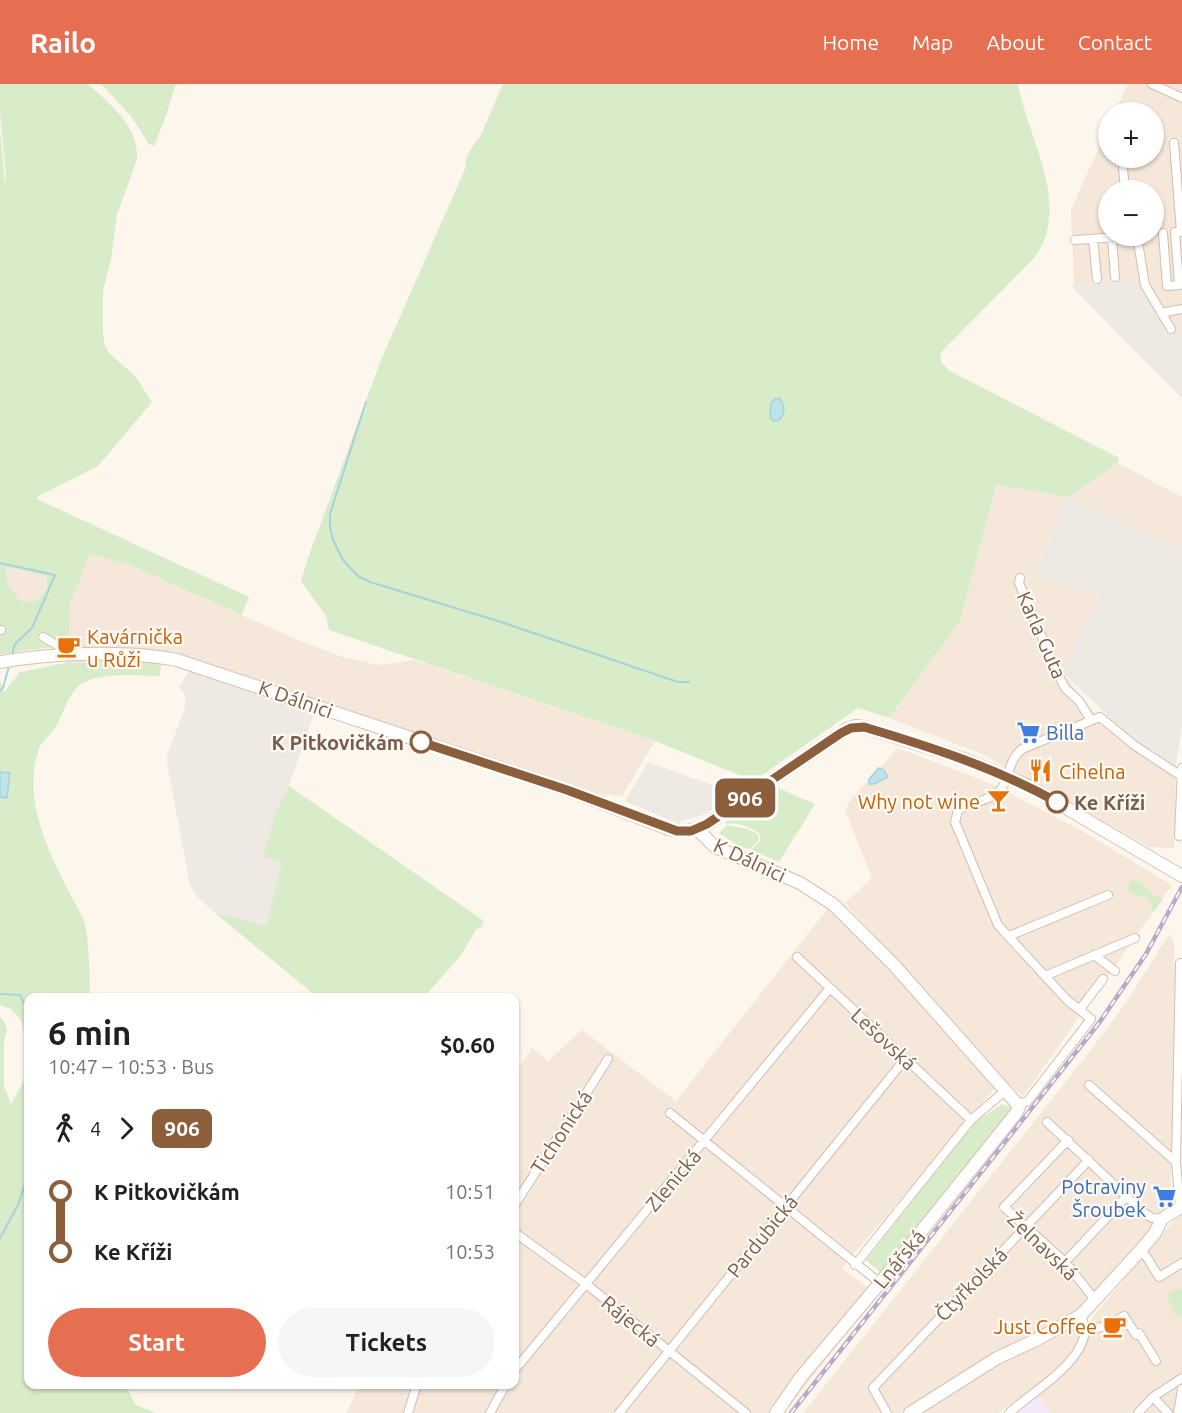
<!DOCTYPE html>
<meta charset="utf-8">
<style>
body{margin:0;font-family:Ubuntu,sans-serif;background:#f6f6f6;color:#202124;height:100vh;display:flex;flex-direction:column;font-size:22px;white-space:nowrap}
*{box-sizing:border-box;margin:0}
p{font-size:20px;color:#757577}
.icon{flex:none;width:33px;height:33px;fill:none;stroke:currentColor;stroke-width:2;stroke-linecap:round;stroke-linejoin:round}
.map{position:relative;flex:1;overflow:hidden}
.sheet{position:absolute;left:24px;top:909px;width:495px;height:396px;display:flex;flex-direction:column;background:#fff;border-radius:12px;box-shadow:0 2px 4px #0004}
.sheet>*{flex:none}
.badge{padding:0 12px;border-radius:9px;font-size:21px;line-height:39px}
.fabs{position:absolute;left:1098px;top:18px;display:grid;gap:12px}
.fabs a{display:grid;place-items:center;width:66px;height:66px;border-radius:50%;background:#fff;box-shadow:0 2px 4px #0004;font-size:30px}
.map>.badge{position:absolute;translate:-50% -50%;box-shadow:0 0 0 3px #fff}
.legs{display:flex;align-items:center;gap:9px;height:66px;padding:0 24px;font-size:20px}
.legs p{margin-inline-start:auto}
.overview{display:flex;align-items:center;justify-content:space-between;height:102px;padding:0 24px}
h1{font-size:33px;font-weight:700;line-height:45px}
.action{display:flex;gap:12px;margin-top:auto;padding:12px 24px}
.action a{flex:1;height:69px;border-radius:36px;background:#e76f51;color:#fff;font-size:24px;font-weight:700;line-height:69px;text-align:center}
.action a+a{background:#f6f6f6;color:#202124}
ul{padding:0 24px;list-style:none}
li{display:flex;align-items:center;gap:21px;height:60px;font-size:22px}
li i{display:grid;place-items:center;width:9px;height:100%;margin:0 8px;background:currentColor}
li i::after{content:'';width:15px;height:15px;margin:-8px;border:4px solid;border-radius:50%;background:#fff}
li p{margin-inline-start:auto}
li:first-child i{background:linear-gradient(#0000 50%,currentColor 0)}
li:last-child i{background:linear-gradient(currentColor 50%,#0000 0)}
header{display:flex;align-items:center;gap:36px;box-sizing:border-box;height:84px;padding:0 30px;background:#e76f51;color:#fff}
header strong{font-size:28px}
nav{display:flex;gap:33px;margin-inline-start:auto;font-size:21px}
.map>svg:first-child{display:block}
</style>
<header>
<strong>Railo</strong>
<nav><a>Home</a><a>Map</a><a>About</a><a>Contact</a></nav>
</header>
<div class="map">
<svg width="1182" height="1329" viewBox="0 0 1182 1329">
<rect width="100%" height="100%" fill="#fdf6ec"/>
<!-- residential -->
<path fill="#f5e8da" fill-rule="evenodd" d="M1128,0H1182V250L1169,247L1142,204L1139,194L1111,195L1074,201L1071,126L1108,43V74H1154V28H1115ZM1108,106H1154V152H1108Z
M1118,379L1182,413V466L1068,413L1033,492L1099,511L1062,588L1104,641L1176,695L1174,764L1149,763L982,670L889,634L960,537L996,401L1067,413Z
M89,470L129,481L300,557L343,573L378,581L414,576L655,657L622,712L606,710L615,728L190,586L161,580L132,577L66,579L70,520Z
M6,483L46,492L47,506L34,518L18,516L7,499Z
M898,664L992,700L1082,747L1172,801L1023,1013L999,990L845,819L872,794L845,726L852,714Z
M829,823L884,876L996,1003L842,1184L877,1211L784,1329H346L360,1301L514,1300L515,991L532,964L548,977L582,946L676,1017Z
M1169,850L1174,857L1175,901L1171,1098L1169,1115L1152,1145L1083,1228L1036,1253L990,1271L901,1329H803L1090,967L1126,919Z
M1182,1130V1329H1051L1036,1310L1074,1280L1092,1234L1175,1135Z
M1075,1241L1082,1250L1059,1287L998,1329H917L997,1281Z"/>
<!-- industrial -->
<path fill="#efe9e4" d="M1139,194L1142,204L1169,247L1182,250V314L1071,202L1111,195Z
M1068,413L1182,466V640L1176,683L1127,650L1062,588L1099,511L1033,492Z
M190,586L316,624L289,702L275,730L263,773L282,778L266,843L215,829L197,813L190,801L167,679V671L185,624V611L179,603Z
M648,678L734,709L705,730L677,739L625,717Z"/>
<!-- education -->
<path fill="#f3e8fa" d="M1036,1310L1051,1329H1018Z"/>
<!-- green -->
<path fill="#d8ecc9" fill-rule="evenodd" d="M0,0H88C110,20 139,42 137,75L117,131L111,175L103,207V251L105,262L109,269L135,292L152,318L98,382L37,413V415L249,513L242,531L129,481L90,470L70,520L68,561L0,570V45L5,99L6,93L0,29ZM6,483L46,492L47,506L34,518L19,516L7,499Z
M101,0H178L175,2L166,32L154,62L149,60L130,31Z
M503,0H1018C1028,55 1072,120 1035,173L944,265L940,270L941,278L950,287L1119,374L1118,379L1068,413L996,401L960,537L889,634L858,624L754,697L655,657L329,546L326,532L301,497L308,474L381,276L465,85C465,73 472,61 480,53Z
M132,577L161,580L160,592C137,592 88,586 74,607C66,618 62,631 56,643C51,651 42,656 39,665C22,713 47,765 69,808C74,818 82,830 85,841C90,863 89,890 90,913L28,914V1300L125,1301L136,1321L156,1329H0V932L5,939L7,946L4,957V1001L11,1020L25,995L27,965L22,937L11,925L0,921V713L7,714L9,689L0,688V596L4,608L20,588L66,579Z
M289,702L484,837L482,841L483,842L476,846L459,874L424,913H317L215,829L266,842L282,778L263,773L275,730Z
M776,703L815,720L779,778L751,766L761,756L759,749C749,743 738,738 725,740V738Z
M727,741L747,745L758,750L759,756L749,765L737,761L719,749Z
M1133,796C1147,798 1149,813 1163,815L1153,829L1152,822L1147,813L1133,811L1127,805L1130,797Z
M1002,1020L1013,1024L882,1190L866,1176L972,1041Z
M1182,1203V1231L1176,1233L1166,1210Z"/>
<!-- water -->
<path fill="#bfe3e8" stroke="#a5d3da" stroke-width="1.5" d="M780,314C785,323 786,330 778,337H773L770,333L771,319L775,315Z
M879,684L884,686L888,693L874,700H869V695Z
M0,688L10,689L7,714L0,713Z"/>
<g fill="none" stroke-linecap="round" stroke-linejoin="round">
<!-- stream -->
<path stroke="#a5d3da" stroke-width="2" d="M366,318L330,430V443L333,456L343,476L358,492L370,498L501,538L678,598H689
M0,479L55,491L32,544L15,560L12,571
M0,607L3,604L9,582
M0,910L20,911L28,927
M0,1154L18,1121L28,1091"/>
<defs>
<path id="street" d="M1152,0L1182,14
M1174,59L1181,148
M1123,84L1125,106
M1163,149L1167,202L1179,201L1175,148
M1137,152L1145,201L1171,245
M1112,153L1115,193
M1093,155L1097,195
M1075,156L1133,152
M1161,229L1182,225
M1020,494L1019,499L1057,588L1065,604L1079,617L1091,636
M0,546H1
M43,553L62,564L65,571
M1179,752L1182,684
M1009,852L1108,811
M1094,871L1115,887
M797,873L971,1036
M1180,879L1176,1078L1180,1123
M1045,892L1135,854
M1080,925L1103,895
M1089,1001L1176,1078
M1019,1019L1027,1018L1091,935L1067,916L998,841L955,738L958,726C970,719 993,716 1002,704C1010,691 1009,675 1022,665L1100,633L1134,661L1181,692
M670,1029L880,1199
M1047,1038L1143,1128L1152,1134L1162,1135
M1068,1056L1004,1123L1065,1178L1096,1217
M514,1122L608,975
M514,1148L586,1200L746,1329
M1140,1167L1146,1172L1159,1193L1182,1179
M1065,1178L1127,1112
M855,1181L971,1036L1006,1006
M1085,1246L1107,1242L1124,1232L1136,1251L1139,1249L1156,1277
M514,1287L830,904
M1153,1313L1168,1329
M408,1329L417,1300
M490,1329L506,1300
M619,1329L905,975
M887,1329L873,1304L1089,1076
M1009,1329C1032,1308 1084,1279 1085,1245C1085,1241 1082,1236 1081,1231
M1138,1329L1153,1313L1182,1294
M1178,1329L1182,1305"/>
<path id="secondary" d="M0,578C53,569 125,566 177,576L567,706L669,745C683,749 694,747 707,740L847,645L855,642L864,643L964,675L1027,701L1182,792
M697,745L715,763L800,799L834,821L894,881L1019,1022L1017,1028L880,1199L801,1293L776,1329
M910,1329L997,1274L1036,1256L1081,1231L1140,1167L1155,1149L1162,1135L1182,1122"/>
</defs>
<!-- street casing -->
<use href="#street" stroke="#d1beb0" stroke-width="10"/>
<!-- secondary casing -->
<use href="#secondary" stroke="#d6c0b0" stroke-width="14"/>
<!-- street -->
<use href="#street" stroke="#fff" stroke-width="8"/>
<!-- secondary -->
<use href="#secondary" stroke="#fff" stroke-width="12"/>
<defs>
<path id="rail" d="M791,1329L1099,939L1146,870L1182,803"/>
</defs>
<!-- rail casing -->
<use href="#rail" stroke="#b9a8c9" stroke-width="4.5"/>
<!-- rail -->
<use href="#rail" stroke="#fffaf3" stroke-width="2" stroke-dasharray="7" stroke-linecap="butt"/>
</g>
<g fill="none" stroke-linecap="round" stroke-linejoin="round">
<defs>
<path id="line-1" d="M421,658L567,706L677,747H691L707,740L841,649L851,644L864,643C931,663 996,684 1057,718"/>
</defs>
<!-- line-1 casing -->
<use href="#line-1" stroke="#fff" stroke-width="14"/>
<!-- line-1 -->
<use href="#line-1" stroke="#8b5e3c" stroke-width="9"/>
</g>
<!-- icons -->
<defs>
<symbol id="cafe-bare" viewBox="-9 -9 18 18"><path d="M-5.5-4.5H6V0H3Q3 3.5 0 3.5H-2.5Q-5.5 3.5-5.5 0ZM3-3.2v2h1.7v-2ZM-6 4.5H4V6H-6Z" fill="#e8710a" stroke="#fffaf3" stroke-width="2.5" paint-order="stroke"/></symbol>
<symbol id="supermarket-bare" viewBox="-9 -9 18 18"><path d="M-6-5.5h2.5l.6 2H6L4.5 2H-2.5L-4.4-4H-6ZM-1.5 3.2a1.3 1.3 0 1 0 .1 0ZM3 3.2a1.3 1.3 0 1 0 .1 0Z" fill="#3f7fe0" stroke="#fffaf3" stroke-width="2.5" paint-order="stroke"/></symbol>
<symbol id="restaurant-bare" viewBox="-9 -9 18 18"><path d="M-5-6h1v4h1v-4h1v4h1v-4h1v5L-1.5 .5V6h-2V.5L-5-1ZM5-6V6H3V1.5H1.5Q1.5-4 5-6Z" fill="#e8710a" stroke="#fffaf3" stroke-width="2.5" paint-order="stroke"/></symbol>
<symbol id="bar-bare" viewBox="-9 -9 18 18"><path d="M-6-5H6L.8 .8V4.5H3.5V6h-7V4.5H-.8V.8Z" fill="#e8710a" stroke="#fffaf3" stroke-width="2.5" paint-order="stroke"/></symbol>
</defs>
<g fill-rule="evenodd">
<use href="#cafe-bare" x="52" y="546" width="33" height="33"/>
<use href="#supermarket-bare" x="1012" y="632" width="33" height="33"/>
<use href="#restaurant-bare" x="1024" y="670" width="33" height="33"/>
<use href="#bar-bare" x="982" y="700" width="33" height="33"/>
<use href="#supermarket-bare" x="1148" y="1096" width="33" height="33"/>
<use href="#cafe-bare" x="1098" y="1226" width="33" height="33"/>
</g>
<!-- markers -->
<g fill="#fff" stroke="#8b5e3c" stroke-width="3">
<circle cx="421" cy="658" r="10"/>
<circle cx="1057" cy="718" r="10"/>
</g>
<g text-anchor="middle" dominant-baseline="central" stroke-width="4.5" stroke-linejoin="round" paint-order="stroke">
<!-- street labels -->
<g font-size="20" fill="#7a5c4d" stroke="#fffaf3">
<text transform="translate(1042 551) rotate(66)">Karla Guta</text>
<text transform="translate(296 615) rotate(19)">K Dálnici</text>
<text transform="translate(750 776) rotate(25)">K Dálnici</text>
<text transform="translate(884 955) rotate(43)">Lešovská</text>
<text transform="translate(561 1048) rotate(-57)">Tichonická</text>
<text transform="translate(673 1096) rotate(-50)">Zlenická</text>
<text transform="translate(762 1152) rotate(-51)">Pardubická</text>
<text transform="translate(1043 1162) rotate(44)">Želnavská</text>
<text transform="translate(899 1175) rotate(-51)">Lnářská</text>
<text transform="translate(971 1200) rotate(-46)">Čtyřkolská</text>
<text transform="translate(631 1237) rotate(39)">Rájecká</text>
</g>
<!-- food labels -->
<g font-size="20" fill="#c56008" stroke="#fffaf3" text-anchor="start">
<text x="87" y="552">Kavárnička<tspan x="87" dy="23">u Růži</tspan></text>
<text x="1059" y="687">Cihelna</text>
<text x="980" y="717" text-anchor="end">Why not wine</text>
<text x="1097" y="1242" text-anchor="end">Just Coffee</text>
</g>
<!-- shop labels -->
<g font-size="20" fill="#366cbe" stroke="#fffaf3" text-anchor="start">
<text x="1046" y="648">Billa</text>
<text x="1146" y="1102" text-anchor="end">Potraviny<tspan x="1146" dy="23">Šroubek</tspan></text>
</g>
<!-- stop labels -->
<g font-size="20" font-weight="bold" fill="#7a5c4d" stroke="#fffaf3" text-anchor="end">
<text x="404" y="658">K Pitkovičkám</text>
<text x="1074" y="718" text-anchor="start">Ke Kříži</text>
</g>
</g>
</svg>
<div class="fabs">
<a>+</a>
<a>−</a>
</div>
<b class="badge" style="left:745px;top:714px;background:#8b5e3c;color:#fff">906</b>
<section class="sheet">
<div class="overview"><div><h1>6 min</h1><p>10:47 – 10:53 · Bus</p></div><b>$0.60</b></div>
<div class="legs"><svg class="icon" aria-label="walk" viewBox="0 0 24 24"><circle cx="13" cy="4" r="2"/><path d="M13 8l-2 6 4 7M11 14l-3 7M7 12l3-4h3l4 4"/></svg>4<svg class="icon" aria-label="forward" viewBox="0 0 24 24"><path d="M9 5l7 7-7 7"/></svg><b class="badge" style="background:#8b5e3c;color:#fff">906</b></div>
<ul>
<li><i style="color:#8b5e3c"></i><b>K Pitkovičkám</b><p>10:51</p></li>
<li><i style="color:#8b5e3c"></i><b>Ke Kříži</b><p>10:53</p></li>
</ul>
<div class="action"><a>Start</a><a>Tickets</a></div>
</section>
</div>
